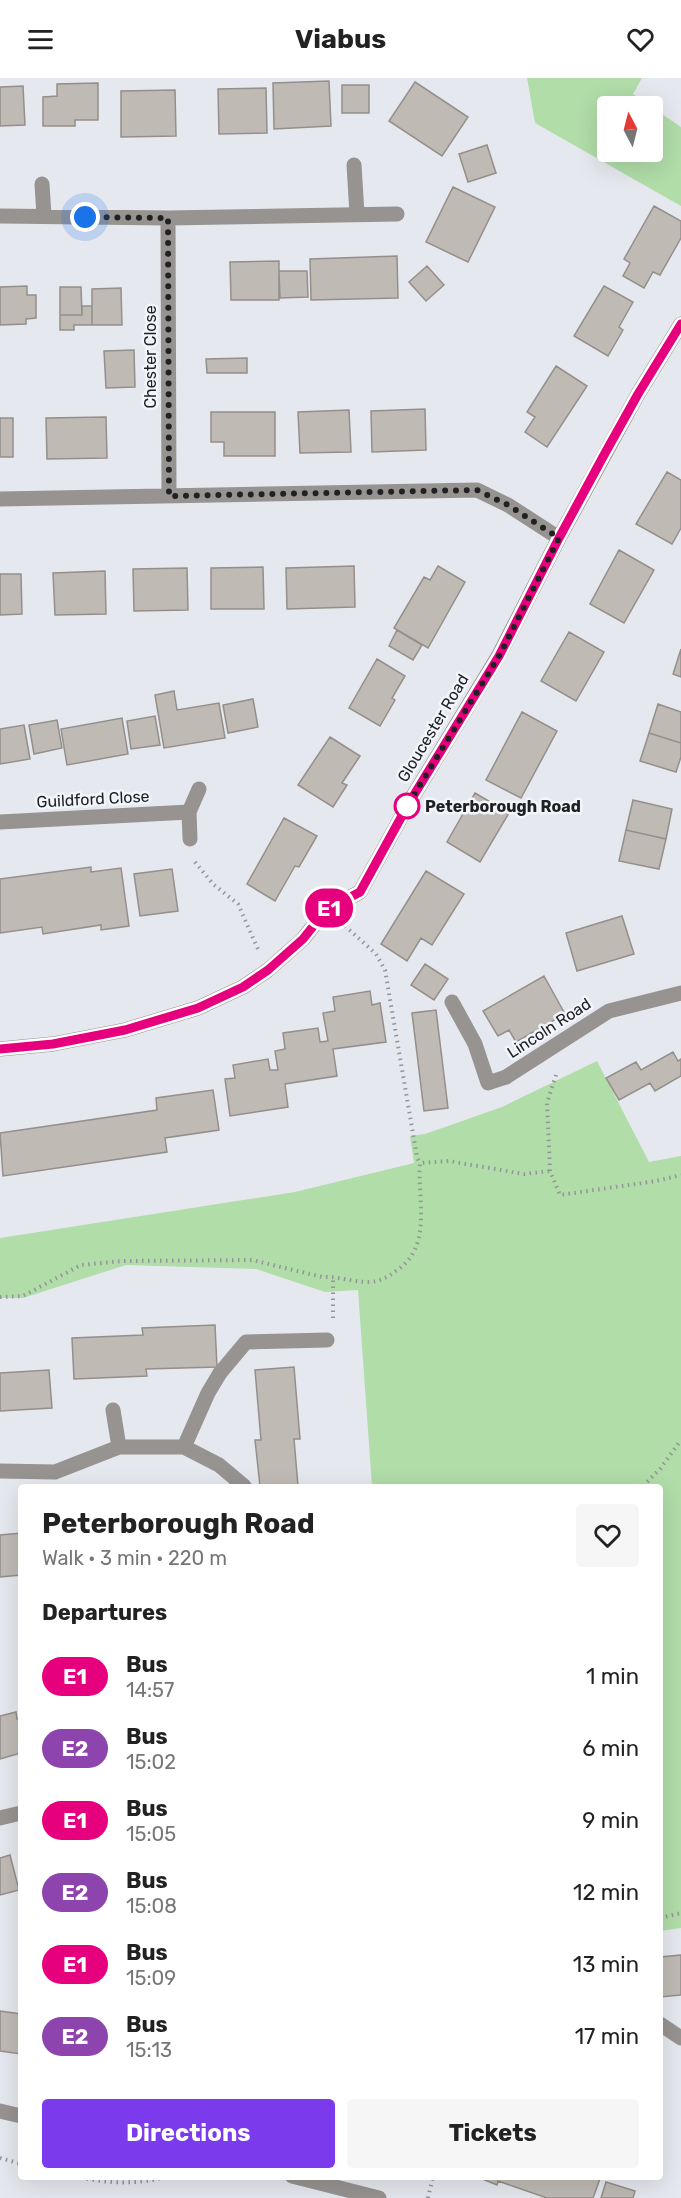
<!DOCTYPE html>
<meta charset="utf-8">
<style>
body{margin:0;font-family:Rubik,sans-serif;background:#f6f6f6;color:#222;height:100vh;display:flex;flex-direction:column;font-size:22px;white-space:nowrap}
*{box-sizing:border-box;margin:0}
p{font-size:20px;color:#767676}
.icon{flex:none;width:33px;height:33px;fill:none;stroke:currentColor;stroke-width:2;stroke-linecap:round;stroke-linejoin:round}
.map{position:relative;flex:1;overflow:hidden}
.panel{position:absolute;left:18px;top:1406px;width:645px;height:696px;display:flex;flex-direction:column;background:#fff;border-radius:6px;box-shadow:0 6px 24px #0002}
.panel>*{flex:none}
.badge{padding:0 12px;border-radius:20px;font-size:21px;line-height:39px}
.needle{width:39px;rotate:353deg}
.tools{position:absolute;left:597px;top:18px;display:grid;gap:12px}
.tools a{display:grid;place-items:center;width:66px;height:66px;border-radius:6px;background:#fff;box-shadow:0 6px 24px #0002;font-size:30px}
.you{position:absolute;width:30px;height:30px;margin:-15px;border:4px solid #fff;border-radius:50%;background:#1a73e8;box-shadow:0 0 0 9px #1a73e833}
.map>.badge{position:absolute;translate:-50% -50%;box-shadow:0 0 0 3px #fff}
h2{padding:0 24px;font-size:22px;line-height:54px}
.round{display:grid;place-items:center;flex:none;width:63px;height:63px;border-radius:6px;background:#f6f6f6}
.head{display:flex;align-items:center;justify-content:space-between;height:102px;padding:0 24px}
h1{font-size:28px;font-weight:700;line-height:45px}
.cta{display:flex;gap:12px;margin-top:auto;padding:12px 24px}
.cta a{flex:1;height:69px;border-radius:6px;background:#7c3aed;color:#fff;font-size:24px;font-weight:700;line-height:69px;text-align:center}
.cta a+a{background:#f6f6f6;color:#222}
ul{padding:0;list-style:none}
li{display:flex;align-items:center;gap:18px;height:72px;padding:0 24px}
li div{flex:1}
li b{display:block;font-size:22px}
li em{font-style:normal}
li .badge{min-width:66px;font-weight:700;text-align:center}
header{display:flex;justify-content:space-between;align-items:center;height:78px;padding:0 24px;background:#fff;font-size:27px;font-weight:700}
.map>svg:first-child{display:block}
</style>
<header><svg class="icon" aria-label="menu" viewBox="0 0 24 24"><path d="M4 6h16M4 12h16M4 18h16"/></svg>Viabus<svg class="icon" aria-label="heart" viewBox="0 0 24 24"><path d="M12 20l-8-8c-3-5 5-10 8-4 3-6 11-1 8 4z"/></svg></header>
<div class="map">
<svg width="681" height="2120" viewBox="0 0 681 2120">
<rect width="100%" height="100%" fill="#e6e8ef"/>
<!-- green -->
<path fill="#b0dda8" d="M527,0H642L633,16L651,28H608V74H652L653,30L681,49V128L535,45Z
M597,983L649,1084L681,1078V1850L660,1853V1408H372L358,1212L325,1214L256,1191L126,1187L23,1220H0V1160L295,1114L414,1085L410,1058L425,1056L502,1029Z"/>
<!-- building -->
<path fill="#bfbab4" stroke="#948f8a" stroke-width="1.5" d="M329,3L331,48L274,51L273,5Z
M415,4L468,39L442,78L389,43Z
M98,5V42H75V48H43V19L57,18V6Z
M342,7H369V35H342Z
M23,8L25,47L0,48V9Z
M266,10L267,55L219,56L218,11Z
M175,12L176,58L121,59V13Z
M487,67L496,95L468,104L459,76Z
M453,109L495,129L468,184L426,164Z
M654,128L681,143V160L660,197L653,194L644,210L623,198L630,185L624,181Z
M397,178L398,220L311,222L310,181Z
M279,183V222H231L230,184Z
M427,188L444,207L426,223L409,204Z
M279,193H307L308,219L280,220Z
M27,208V217H36V240L26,241V246L0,247V209Z
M604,208L633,224L619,249L623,252L608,278L574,258Z
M60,209H81L82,237H60Z
M121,210L122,247H92V211Z
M82,228H92V247H74V252H60V237H82Z
M134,272L135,309L106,310L104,273Z
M247,280V295H207L206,281Z
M556,288L587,308L547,369L525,354L535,339L527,334Z
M425,331L426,372L372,374L371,333Z
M349,332L351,374L300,375L298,334Z
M211,334H275V378H224V364H211Z
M106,339L107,380L47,381L46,340Z
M0,340H13V379H0Z
M667,394L681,402V450L672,466L636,446Z
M619,472L654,492L624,545L590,526Z
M354,488L355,529L287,531L286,490Z
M438,488L465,504L428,570L394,550L424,499L430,502Z
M263,489L264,531H211V490Z
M187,490L188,532L134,533L133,491Z
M105,493L106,536L55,537L53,495Z
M0,496H21L22,536L0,537Z
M397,552L422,567L413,582L389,568Z
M569,554L604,574L576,623L541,603Z
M681,571V599L673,596Z
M377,581L405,598L392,620L395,622L380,648L349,630Z
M174,613L177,632L219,625L225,660L164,670L155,617Z
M253,621L258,649L228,655L223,627Z
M658,626L681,634V665L649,655Z
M522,634L557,653L521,720L486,702Z
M155,638L160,667L131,671L127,643Z
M122,640L128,676L67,687L61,651Z
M57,642L62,670L34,676L29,647Z
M24,647L30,681L0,686V651Z
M649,655L681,665V679L676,694L640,683Z
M330,659L360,678L342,705L347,707L333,729L298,707Z
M475,715L509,735L480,784L447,764Z
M633,722L672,731L666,761L626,752Z
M284,740L317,758L299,789L295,788L275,823L247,806Z
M626,752L666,761L659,791L619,783Z
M91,789V794L121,790L129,848L101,852V847L43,856L42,849L0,855V801Z
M172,791L178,833L140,838L134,796Z
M426,793L464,816L432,867L421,860L407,883L381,866Z
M622,838L634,876L577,893L566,855Z
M425,886L448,901L434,922L411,907Z
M544,898L565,936L516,964L509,952L498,958L483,933Z
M370,913L372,927L380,925L386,964L333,971L337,998L285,1006L288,1029L230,1038L225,1001L235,1000L233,987L268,981L270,992H278L275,973L285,971L283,955L318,950L320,964L328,963L323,935L335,933L333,919Z
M436,932L448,1030L424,1033L412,935Z
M673,974L678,983L681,981V998L655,1013L650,1005L619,1022L606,1000L636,984L641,992Z
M213,1012L219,1052L165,1060L167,1074L3,1098L0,1055L157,1032L156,1020Z
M215,1247L217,1289L146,1291L147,1298L74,1301L72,1260L143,1257L142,1250Z
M294,1289L300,1361H294L298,1408H260L255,1362H261L255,1292Z
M49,1292L52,1330L0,1333V1295Z
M21,1455V1497L0,1499V1457Z
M16,1634L17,1641L21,1640V1675L0,1681V1638Z
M10,1777L19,1812L0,1817V1780Z
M681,1877V1917L660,1919V1879Z
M0,1933L21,1936V1976L0,1973Z
M475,2098H601L593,2120H547L498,2103L497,2107Z
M606,2104L635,2113L633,2120H601Z"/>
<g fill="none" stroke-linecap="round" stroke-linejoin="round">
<!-- path -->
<path stroke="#93959a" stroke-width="4" stroke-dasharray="1.5 4.5" stroke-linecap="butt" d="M195,784L213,806L238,826L258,871
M345,848L376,876L385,892L417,1079L420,1085
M556,997L547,1025L548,1047L550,1093L560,1117L656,1103L681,1097
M0,1219L23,1218L81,1187L122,1183L252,1182L322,1199C338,1198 352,1204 368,1204C380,1204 388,1199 397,1192C433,1168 417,1122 420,1085L449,1083L524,1096L550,1093
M333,1240V1198
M643,1408L660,1391L681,1362
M660,1840L681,1835
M0,2080L21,2086
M75,2098C107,2106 138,2107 170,2098
M428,2120L433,2098"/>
<!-- service -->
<path stroke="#969391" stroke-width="15" d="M452,924L475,966L488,1005L506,999
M220,1295L246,1264L327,1262
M660,1946L681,1960"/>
<!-- minor -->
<path stroke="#969391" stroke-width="15" d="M354,87L357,136
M42,106L44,138
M0,138L168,140L397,136
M168,140L169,418
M0,421L477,412L508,427L559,460
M189,734L199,711
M0,744L189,734L190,761
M0,971L53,966L125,952L198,930L243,909L268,892L303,861L326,832L360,814L409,725L499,577L559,460L638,316L681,246
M506,999L609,933L681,915
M113,1332L119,1369
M184,1369L208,1315L220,1295
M0,1393L55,1394L119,1369H184L219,1387L244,1408
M0,1740L21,1735"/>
<!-- tertiary -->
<path stroke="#969391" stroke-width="15" d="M0,2033L21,2038
M292,2098L379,2120"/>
</g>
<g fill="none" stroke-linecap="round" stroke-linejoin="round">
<defs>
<path id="line" d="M0,971L53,966L125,952L198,930L243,909L268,892L303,861L326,832L360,814L409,725L499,578L559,460L604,377L638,316L681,246"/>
</defs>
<!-- line casing -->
<use href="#line" stroke="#fff" stroke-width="14"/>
<!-- line -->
<use href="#line" stroke="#e6007e" stroke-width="9"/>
<!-- walk -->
<path stroke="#202123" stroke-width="6" stroke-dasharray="0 10.8" d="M85,139L168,140L169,418L477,412L508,427L559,460L499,578L407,728"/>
</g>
<!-- markers -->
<circle fill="#fff" stroke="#e6007e" stroke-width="3" cx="407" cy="728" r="12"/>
<g text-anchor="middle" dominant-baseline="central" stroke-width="5" stroke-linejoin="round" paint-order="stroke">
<!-- street labels -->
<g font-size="16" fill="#202123" stroke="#f3f5fd">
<text transform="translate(150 279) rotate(-90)">Chester Close</text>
<text transform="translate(433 650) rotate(-59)">Gloucester Road</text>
<text transform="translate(93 721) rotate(-3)">Guildford Close</text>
<text transform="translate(549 950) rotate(-33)">Lincoln Road</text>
</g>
<!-- stop labels -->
<g font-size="16" font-weight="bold" fill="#202123" stroke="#f3f5fd" text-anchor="start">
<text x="425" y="728">Peterborough Road</text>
</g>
</g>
</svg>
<div class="tools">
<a><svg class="needle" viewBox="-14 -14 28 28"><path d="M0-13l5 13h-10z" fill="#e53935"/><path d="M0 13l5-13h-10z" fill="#767676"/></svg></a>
</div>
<div class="you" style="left:85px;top:139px"></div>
<b class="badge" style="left:329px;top:830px;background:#e6007e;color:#fff">E1</b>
<section class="panel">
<div class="head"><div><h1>Peterborough Road</h1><p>Walk · 3 min · 220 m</p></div><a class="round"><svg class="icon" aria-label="heart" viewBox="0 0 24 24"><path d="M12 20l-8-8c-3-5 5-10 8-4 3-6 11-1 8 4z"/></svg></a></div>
<h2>Departures</h2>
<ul>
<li><span class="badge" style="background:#e6007e;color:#fff">E1</span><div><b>Bus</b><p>14:57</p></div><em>1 min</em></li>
<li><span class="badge" style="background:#8e44ad;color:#fff">E2</span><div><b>Bus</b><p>15:02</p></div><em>6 min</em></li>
<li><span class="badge" style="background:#e6007e;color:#fff">E1</span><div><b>Bus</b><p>15:05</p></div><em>9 min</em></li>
<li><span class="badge" style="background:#8e44ad;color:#fff">E2</span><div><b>Bus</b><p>15:08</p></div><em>12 min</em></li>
<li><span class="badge" style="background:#e6007e;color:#fff">E1</span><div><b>Bus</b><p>15:09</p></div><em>13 min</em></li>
<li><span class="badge" style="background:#8e44ad;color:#fff">E2</span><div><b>Bus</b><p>15:13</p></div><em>17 min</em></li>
</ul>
<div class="cta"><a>Directions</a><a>Tickets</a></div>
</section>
</div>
